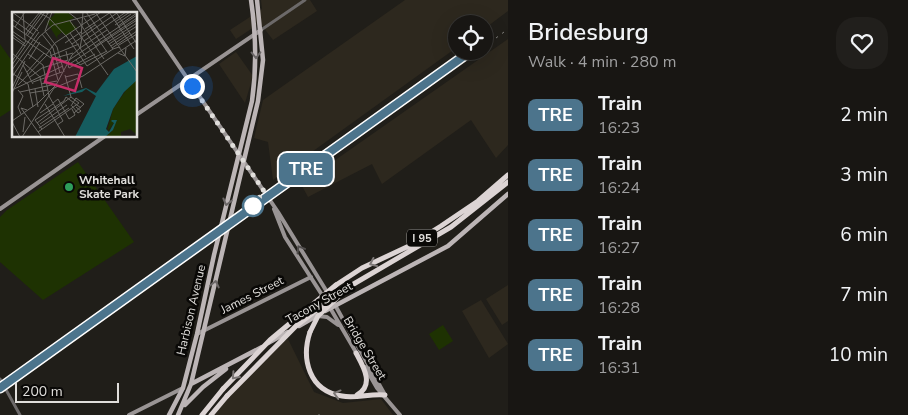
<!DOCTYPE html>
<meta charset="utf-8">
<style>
body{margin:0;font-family:"Nunito Sans",sans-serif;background:#211f1c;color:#f1f3f6;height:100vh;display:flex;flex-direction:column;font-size:19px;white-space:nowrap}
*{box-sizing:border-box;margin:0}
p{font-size:16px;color:#9f9fa0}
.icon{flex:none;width:28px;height:28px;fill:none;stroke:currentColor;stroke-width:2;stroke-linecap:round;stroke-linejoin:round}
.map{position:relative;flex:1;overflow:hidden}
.side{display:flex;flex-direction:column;background:#181613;width:400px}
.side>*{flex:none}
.badge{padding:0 10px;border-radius:8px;font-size:18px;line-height:32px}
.controls{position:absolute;left:448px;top:15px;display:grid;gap:10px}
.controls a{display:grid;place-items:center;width:45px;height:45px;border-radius:50%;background:#181613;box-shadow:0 5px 20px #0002,0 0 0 1px #363533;font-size:25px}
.scale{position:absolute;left:15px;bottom:12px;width:104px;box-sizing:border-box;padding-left:5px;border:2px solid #e0dedb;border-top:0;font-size:14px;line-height:18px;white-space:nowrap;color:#e0dedb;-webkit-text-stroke:4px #090806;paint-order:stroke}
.you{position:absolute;width:25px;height:25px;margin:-12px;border:4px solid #fff;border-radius:50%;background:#1a73e8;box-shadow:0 0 0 8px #1a73e833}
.map>.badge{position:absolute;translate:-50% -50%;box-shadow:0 0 0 2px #fff}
.round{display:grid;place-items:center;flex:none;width:52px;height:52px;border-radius:20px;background:#211f1c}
.summary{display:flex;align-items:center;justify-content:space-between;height:85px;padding:0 20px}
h1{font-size:24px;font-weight:600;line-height:38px}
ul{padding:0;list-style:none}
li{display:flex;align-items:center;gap:15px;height:60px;padding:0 20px}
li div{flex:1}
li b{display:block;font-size:19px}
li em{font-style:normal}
li .badge{min-width:55px;font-weight:700;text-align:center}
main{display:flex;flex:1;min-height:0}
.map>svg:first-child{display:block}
</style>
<main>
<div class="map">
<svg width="508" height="415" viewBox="0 0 508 415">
<rect width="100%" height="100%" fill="#201e19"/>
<!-- built -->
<path fill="#2d281e" d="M261,0H310L317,11L273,40L260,23L236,39L230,30L262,9Z
M405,0H508V11L484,29V24H456V48L273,180L268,142L254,138L263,100Z
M508,39V145L496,158L471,120L382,184L372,164L308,197L301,184Z
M236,52L253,76L245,103L219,64Z
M508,285V321L502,325L486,299Z
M481,300L508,344L489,358L462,311Z
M288,339L314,392L343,403L381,399L393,415H215L225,400L275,347Z"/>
<!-- green -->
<path fill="#1e3202" d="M0,44L14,64V108L0,117Z
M78,162L134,242L43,300L0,262V217L7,210Z
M443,325L453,341L439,350L429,334Z"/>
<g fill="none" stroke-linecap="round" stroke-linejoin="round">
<!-- tertiary -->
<path stroke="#6c6969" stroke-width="3" d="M261,30L305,0
M0,379L20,415"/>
<!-- secondary -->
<path stroke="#999494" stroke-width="4" d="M134,0L278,212L335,305L385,395
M136,115L261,30
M0,209L105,136
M274,209L285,237L324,298
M329,306L357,354
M318,316L327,317L338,325
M197,334L311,277
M365,367L377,388L400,415
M129,415L183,388"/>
<!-- primary -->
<path stroke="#bcb5b6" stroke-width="4.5" d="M325,311L448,246L508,194
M299,326L318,315
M268,343L288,332
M191,384L262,347
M185,405L203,387L226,369
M169,415L183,388L197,334L214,255L252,101C257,66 256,34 251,0
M178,415L191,384L258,101L263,60L257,0"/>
<!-- motorway -->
<path stroke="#dcd4d4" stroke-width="5" d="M336,285L362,268L409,246L441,226L478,201L508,175
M340,292L451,227L508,182
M310,332C301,359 309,391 342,396C356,399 371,393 385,395
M356,353C363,366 375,385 357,395
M202,415L223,389
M211,415L227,396"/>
<!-- rail -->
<path stroke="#7e7c78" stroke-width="1" stroke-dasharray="2.5 5" stroke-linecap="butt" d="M484,47L508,29
M0,393L478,51
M319,414V415"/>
<!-- motorway-bridge -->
<path stroke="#dcd4d4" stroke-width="5" d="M310,332L318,316L339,296
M223,389L270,340L336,285
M227,396L296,326L340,292"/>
</g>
<!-- one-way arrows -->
<defs><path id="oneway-chevron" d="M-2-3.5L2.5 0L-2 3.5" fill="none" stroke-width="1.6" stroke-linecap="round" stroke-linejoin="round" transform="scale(1.25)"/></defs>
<g stroke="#6b6767">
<use href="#oneway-chevron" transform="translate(256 55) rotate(89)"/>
<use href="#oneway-chevron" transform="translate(227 202) rotate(104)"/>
<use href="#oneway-chevron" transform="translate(215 284) rotate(-77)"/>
</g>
<use stroke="#514e4d" href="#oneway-chevron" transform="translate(300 249) rotate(-121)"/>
<g stroke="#7d7877">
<use href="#oneway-chevron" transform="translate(373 263) rotate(155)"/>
<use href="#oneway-chevron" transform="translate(235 376) rotate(132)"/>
<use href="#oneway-chevron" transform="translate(337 394) rotate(-165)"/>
</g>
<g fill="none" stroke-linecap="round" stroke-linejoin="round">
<defs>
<path id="line" d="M0,388L471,51"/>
</defs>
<!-- line casing -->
<use href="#line" stroke="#fff" stroke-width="11"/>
<!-- line -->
<use href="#line" stroke="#4c748c" stroke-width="8"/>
<!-- walk -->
<path stroke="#e0dedb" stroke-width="5" stroke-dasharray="0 9" d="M192,86L264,191L253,206"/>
</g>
<!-- markers -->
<circle fill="#2e9e5b" stroke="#090806" stroke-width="2" cx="69" cy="187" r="5"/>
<circle fill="#fff" stroke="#4c748c" stroke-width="2.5" cx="253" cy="206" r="10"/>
<g text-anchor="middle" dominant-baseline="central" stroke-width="5" stroke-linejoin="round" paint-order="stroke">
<!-- shield labels -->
<rect fill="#090806" stroke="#a09e9b" stroke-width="1" x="407" y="229.5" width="30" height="17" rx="4"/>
<g font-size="11" font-weight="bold" fill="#e0dedb">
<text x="422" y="238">I 95</text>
</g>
<!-- poi labels -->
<g font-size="12" font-weight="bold" fill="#e0dedb" stroke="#090806" text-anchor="start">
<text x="79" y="180">Whitehall<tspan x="79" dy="14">Skate Park</tspan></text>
</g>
<!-- street labels -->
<g font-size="12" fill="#e0dedb" stroke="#090806">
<text transform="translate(252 295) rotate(-27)">James Street</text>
<text transform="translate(319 303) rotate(-29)">Tacony Street</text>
<text transform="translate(191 310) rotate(-77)">Harbison Avenue</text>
<text transform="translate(365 348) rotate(59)">Bridge Street</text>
</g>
</g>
<!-- overview -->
<g transform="translate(12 12)">
<rect width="125" height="125" fill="#201e19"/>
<path d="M41,0H55L62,6L57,8L65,16L54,24L50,20L45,24L46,28L35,10L43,2ZM125,68L124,122L118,117L109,120V125H93L101,118L105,107L95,120L101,97L117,74Z" fill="#1e3202"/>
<path d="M125,44V68L112,80L101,97L94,117L97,120L102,111L99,109L100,108H105L101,118L93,125H63L84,84L74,77L70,80L51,84L74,76L84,81L102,57Z" fill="#155c5f"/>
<path fill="none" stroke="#6d6b67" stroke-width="1" d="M0,0L26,19M11,0L13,28M26,0L37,6L55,25L75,54L101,37M56,0L65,7L92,47M74,0L101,37L107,35L125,60M83,0L108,36M97,0L122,37M104,0L125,32M72,6L95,40M0,7L22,23M58,9L96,63M103,10L118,0M0,13L38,39L46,68M103,13L119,2M106,14L125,1M3,15L13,0M14,17L28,0M73,17L99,0M0,19L39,46M33,19L45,35L52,60M33,19L40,0M58,21L74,45M0,22L13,32M14,22L30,0M30,22L41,36L48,61M70,22L83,13M15,24L33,0L36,2M0,25L13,34M69,25L71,0M72,29L114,0M96,30L125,11M53,31L69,20M60,32L105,1M97,32L125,14M107,33L125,22M83,34L125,6M99,34L118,21M68,36L95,18M100,36L125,19M0,41L28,65L32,84M106,41L113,44L114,36M16,42L31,53L37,84L51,109L45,113M34,43L43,31L89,0M38,44L67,32M43,46L61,41M17,47L28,30M57,48L125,3M64,48L68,53L95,39M0,49L14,29M0,53L37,0M11,53L21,72M57,56L56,53L125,8M57,56L83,42M0,58L27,20M15,60L32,41M0,61L16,72L21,95M0,65L27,25L41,13L83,2M18,65L30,56L56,48L54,39M53,65L66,62L70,76M21,70L50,60M29,72L45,69M6,73L35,43M0,76L13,49M23,77L26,95M0,78L51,54M6,78L11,84L6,95L9,102M8,80L44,72M0,81L10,60M18,81L36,78M52,89L54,85L69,96M41,91L46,87L57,107L63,103L60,97M33,92L53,125M59,94L64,86L72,92L62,101M60,94L66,101L69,99L64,95M15,98L9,96L29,124M28,101L41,92M0,109L26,91L44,73L60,43L68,36L70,25M0,110L8,125M25,111L59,85M28,112L55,93M27,116L57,96M30,117L23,108L52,89M11,120L13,105M26,120L67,91L59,85L53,63M10,125L42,76L71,64L125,28"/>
<path fill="#c52c68" fill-opacity="0.15" stroke="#c52c68" stroke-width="2.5" d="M41,46L70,56L63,79L33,70Z"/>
<rect width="125" height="125" fill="none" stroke="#e0dedb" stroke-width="2.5"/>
</g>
</svg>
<div class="controls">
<a><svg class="icon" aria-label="locate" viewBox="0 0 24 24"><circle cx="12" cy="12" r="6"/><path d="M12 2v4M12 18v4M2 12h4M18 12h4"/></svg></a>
</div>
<div class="scale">200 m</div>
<div class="you" style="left:192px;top:86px"></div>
<b class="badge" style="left:306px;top:169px;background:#4c748c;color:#fff">TRE</b>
</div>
<section class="side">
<div class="summary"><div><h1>Bridesburg</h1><p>Walk · 4 min · 280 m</p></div><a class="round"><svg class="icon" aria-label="heart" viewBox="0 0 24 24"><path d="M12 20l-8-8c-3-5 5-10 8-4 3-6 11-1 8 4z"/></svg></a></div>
<ul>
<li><span class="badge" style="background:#4c748c;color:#fff">TRE</span><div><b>Train</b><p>16:23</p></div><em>2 min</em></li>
<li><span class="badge" style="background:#4c748c;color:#fff">TRE</span><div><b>Train</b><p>16:24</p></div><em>3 min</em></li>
<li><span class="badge" style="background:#4c748c;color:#fff">TRE</span><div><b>Train</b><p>16:27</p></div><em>6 min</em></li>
<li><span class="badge" style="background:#4c748c;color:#fff">TRE</span><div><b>Train</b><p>16:28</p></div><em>7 min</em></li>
<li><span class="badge" style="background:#4c748c;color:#fff">TRE</span><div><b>Train</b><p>16:31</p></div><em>10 min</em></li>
</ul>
</section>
</main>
